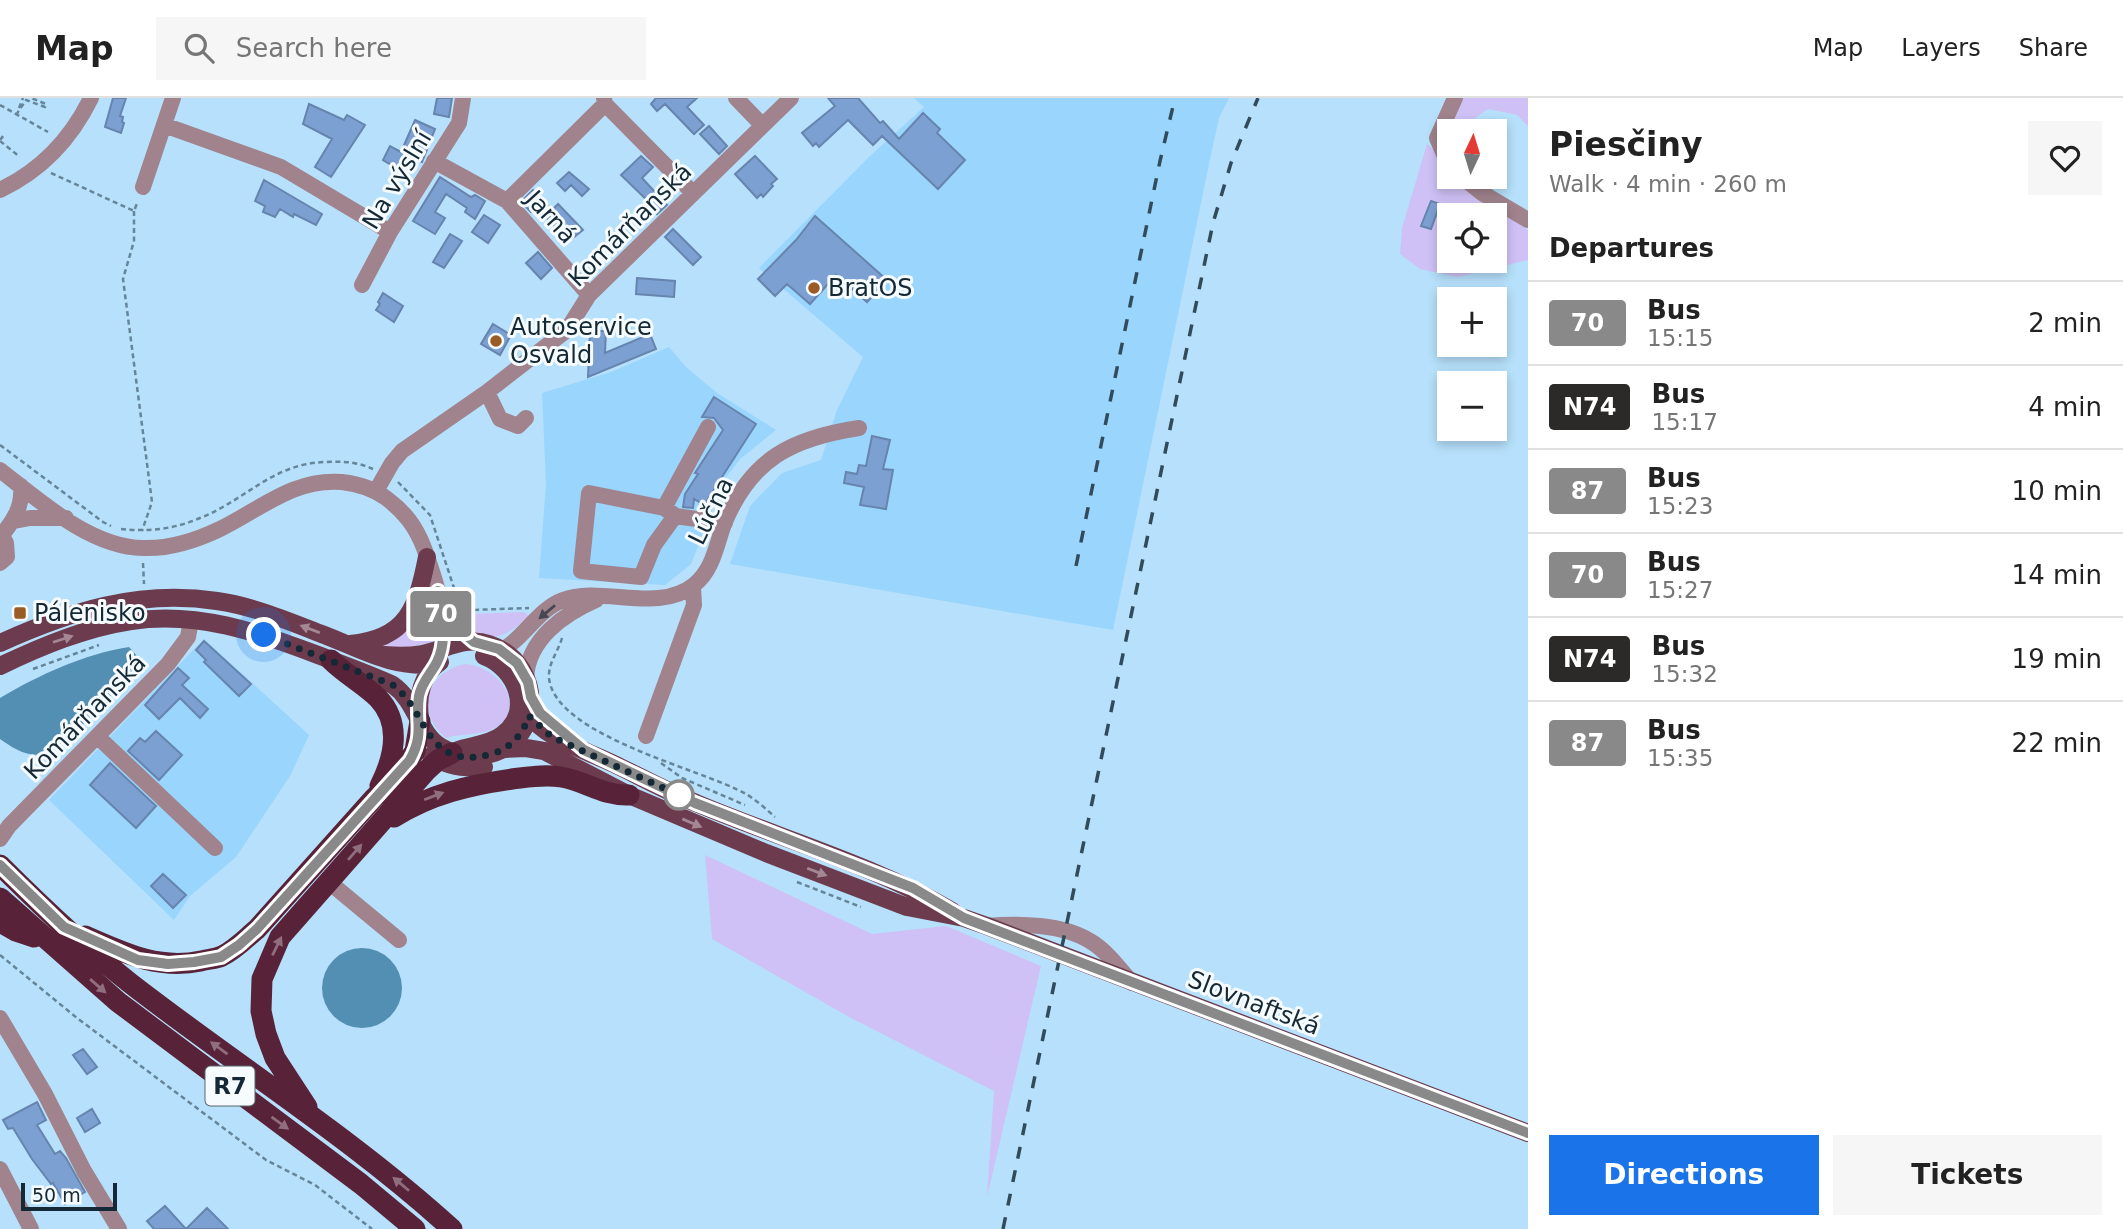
<!DOCTYPE html>
<meta charset="utf-8">
<style>
body{margin:0;font-family:"DejaVu Sans",sans-serif;background:#f6f6f6;color:#222;height:100vh;display:flex;flex-direction:column;font-size:26px;white-space:nowrap}
*{box-sizing:border-box;margin:0}
p{font-size:23px;color:#767676}
.icon{flex:none;width:38px;height:38px;fill:none;stroke:currentColor;stroke-width:2;stroke-linecap:round;stroke-linejoin:round}
.map{position:relative;flex:1;overflow:hidden}
.drawer{display:flex;flex-direction:column;background:#fff;width:595px}
.drawer>*{flex:none}
.badge{padding:0 14px;border-radius:5px;font-size:24px;line-height:46px}
.needle{width:46px;rotate:4deg}
.tools{position:absolute;left:1437px;top:21px;display:grid;gap:14px}
.tools a{display:grid;place-items:center;width:70px;height:70px;border-radius:0px;background:#fff;box-shadow:0 4px 10px #0003;font-size:35px}
.scale{position:absolute;left:21px;bottom:18px;width:96px;box-sizing:border-box;padding-left:7px;border:4px solid #142935;border-top:0;font-size:19px;line-height:24px;white-space:nowrap;color:#142935;-webkit-text-stroke:5px #f6fbfe;paint-order:stroke}
.you{position:absolute;width:35px;height:35px;margin:-18px;border:5px solid #fff;border-radius:50%;background:#1a73e8;box-shadow:0 0 0 10px #1a73e833}
.map>.badge{position:absolute;translate:-50% -50%;box-shadow:0 0 0 4px #fff}
h2{padding:0 21px;font-size:26px;line-height:63px}
.round{display:grid;place-items:center;flex:none;width:74px;height:74px;border-radius:0px;background:#f6f6f6}
.head{display:flex;align-items:center;justify-content:space-between;height:119px;padding:0 21px}
h1{font-size:33px;font-weight:700;line-height:52px}
.action{display:flex;gap:14px;margin-top:auto;padding:14px 21px}
.action a{flex:1;height:80px;border-radius:0px;background:#1a73e8;color:#fff;font-size:28px;font-weight:700;line-height:80px;text-align:center}
.action a+a{background:#f6f6f6;color:#222}
ul{padding:0;list-style:none}
li{display:flex;align-items:center;gap:21px;height:84px;padding:0 21px;border-top:2px solid #e0e0e0}
li div{flex:1}
li b{display:block;font-size:26px}
li em{font-style:normal}
li .badge{min-width:77px;font-weight:700;text-align:center}
header{display:flex;align-items:center;gap:42px;box-sizing:border-box;height:98px;padding:0 35px;background:#fff;border-bottom:2px solid #e0e0e0}
header strong{font-size:33px}
nav{display:flex;gap:38px;margin-inline-start:auto;font-size:24px}
.search{width:490px;height:63px;background:#f6f6f6;display:flex;align-items:center;gap:18px;box-sizing:border-box;padding:0 24px;border-radius:0px;color:#767676;font-size:26px}
main{display:flex;flex:1;min-height:0}
.map>svg:first-child{display:block}
</style>
<header>
<strong>Map</strong>
<div class="search"><svg class="icon" aria-label="search" viewBox="0 0 24 24"><circle cx="10" cy="10" r="6"/><path d="M15 15l6 6"/></svg>Search here</div>
<nav><a>Map</a><a>Layers</a><a>Share</a></nav>
</header>
<main>
<div class="map">
<svg width="1528" height="1131" viewBox="0 0 1528 1131">
<rect width="100%" height="100%" fill="#b6e0fb"/>
<!-- built -->
<path fill="#99d5fc" d="M914,0H1229L1219,20L1210,61L1113,532L730,466L750,408L782,375L821,362L837,312L863,259L759,170L869,59L924,9Z
M669,249L686,269L717,295L776,332L740,361L724,382L691,466L665,487L539,480L546,385L542,295L611,274Z
M204,541L309,637L290,678L236,759L190,798L174,822L49,702Z"/>
<!-- green -->
<path fill="#cfc1f5" fill-rule="evenodd" d="M1460,0H1528V28L1517,17L1488,11L1460,31L1452,33L1447,30Z
M1427,46L1437,54L1449,79H1454L1528,132V162L1458,179L1420,171L1400,156L1402,130ZM1449,117H1494V163H1449Z
M524,514L529,518C514,532 493,548 473,534C469,531 465,525 462,521L469,516Z
M411,525L423,532L435,530L436,543L403,551L386,549L385,546Z
M465,566C498,568 529,608 495,630C481,638 461,635 446,640C415,614 426,574 465,566Z
M705,757L872,836L946,828L1041,868L987,1099L994,993L851,920L712,841Z"/>
<!-- water -->
<path fill="#538fb3" d="M129,549L138,559L136,572C116,592 69,646 46,655C29,661 13,650 0,641V600C39,577 84,556 129,549Z
M322 890a40 40 0 1 1 80 0a40 40 0 1 1-80 0Z"/>
<!-- building -->
<path fill="#7da0d2" stroke="#6684ad" stroke-width="2" d="M113,0H126L120,18L123,19L122,24L124,25L121,35L105,29Z
M437,0H452L449,19L434,16Z
M656,0H697L687,9L704,27L694,36L665,6L657,13L651,6Z
M828,0H858L880,25L883,23L899,41L923,15L940,31L937,35L965,62L938,91L882,38L873,47L848,22L819,49L816,45L813,48L802,35L835,8Z
M309,6L344,22L347,17L365,27L331,79L315,69L332,41L303,26Z
M415,22L435,31L422,64L414,60L405,75L383,62L390,48L401,54Z
M709,28L727,48L719,56L700,36Z
M641,58L653,69L642,80L667,107L657,116L650,108L652,107L621,77Z
M755,58L777,81L771,86L773,88L763,99L761,96L757,100L735,76Z
M569,74L589,91L582,98L571,87L565,93L557,85Z
M440,79L471,99L475,97L485,103L475,121L465,114L467,110L446,96L435,114L445,120L435,136L413,123Z
M264,82L322,116L316,127L294,116L293,119L280,111L275,119L263,114L265,108L255,103Z
M533,92L552,112L558,106L583,132L573,140L563,130L559,133L536,109L531,114L521,104Z
M1431,103L1440,106L1431,131L1421,128Z
M484,117L500,127L488,145L472,134Z
M815,118L887,182L867,204L836,177L810,206L787,186L775,198L758,181L796,142Z
M673,131L701,159L693,167L665,139Z
M450,136L462,143L444,170L433,164Z
M538,154L552,170L541,181L526,165Z
M637,180L675,183L674,199L636,196Z
M383,195L403,208L394,224L376,212L380,206L378,204Z
M493,226L511,237L500,257L481,246Z
M590,233H606L605,255L650,236L656,251L588,279Z
M714,299L756,326L704,407L694,401L693,410L683,409L685,396L698,376L695,375L723,332L714,320L702,319Z
M872,338L890,342L883,371L893,372L886,411L860,407L864,389L844,385L846,374L857,376L859,367L866,368Z
M204,543L251,586L239,598L204,564L206,562L196,552Z
M178,570L189,580L182,587L208,611L200,620L180,600L159,621L145,607Z
M156,633L182,657L159,682L128,653L140,640L145,644Z
M110,665L156,708L136,730L90,687Z
M163,776L186,797L173,810L151,788Z
M83,951L97,969L87,976L73,957Z
M37,1004L46,1022L37,1027L55,1056L60,1053L66,1060L85,1094L65,1106L53,1085L51,1086L32,1061L13,1030L8,1031L3,1022Z
M92,1011L100,1025L85,1034L77,1020Z
M165,1108L186,1131H154L147,1123Z
M207,1110L228,1131H186Z"/>
<g fill="none" stroke-linecap="round" stroke-linejoin="round">
<!-- path -->
<path stroke="#668599" stroke-width="2.5" stroke-dasharray="5 3.5" stroke-linecap="butt" d="M0,7L48,34
M19,10L23,0
M16,17L26,2L45,9L46,6L31,0
M0,42L4,37
M0,43L20,59
M51,75L134,113L138,103
M134,113V143L123,181L152,404L142,433
M0,347L103,424L111,428
M398,384L430,417L454,490
M121,431C148,434 175,431 200,420C246,402 273,365 326,364C343,363 358,364 373,371
M143,465L144,486
M466,510L471,512L529,510
M562,540C558,554 548,565 549,580C555,638 702,671 746,696C756,702 766,711 775,719
M33,571L99,547
M661,665L682,680L745,707
M797,784L861,809
M0,857L77,920L266,1062L315,1087L372,1131"/>
<!-- minor -->
<path stroke="#a0838c" stroke-width="16" d="M604,0L605,6L693,95
M736,0L762,27
M164,27L281,69L390,134
M434,63L507,103L589,197
M1449,68L1437,40L1455,0
M1462,79L1482,95L1528,122
M143,89L173,0
M0,92C42,72 71,41 91,0
M507,103L605,6
M362,187L390,134L459,25L463,0
M487,294L500,321L518,328L526,320
M0,372C40,403 90,449 143,450C168,451 197,442 220,431C261,411 294,380 342,384C358,386 373,390 386,400C405,414 416,429 424,450C436,484 451,524 439,559
M376,393L392,365L402,353L487,294L567,232L589,197L791,0
M664,410L589,395L581,473L641,479L654,447L675,418L725,425
M673,416L664,410L708,329
M14,423L30,420H66
M0,439C13,424 23,409 21,388
M0,465L7,459L6,445L2,437
M441,498L460,529L474,544
M493,557C522,545 536,512 563,502C601,487 658,516 694,487C713,472 716,448 724,426C751,360 793,340 859,330
M526,580C528,541 564,516 596,502
M646,638L694,507L693,489
M98,639L215,750
M0,741L9,728L168,566L188,539L191,522
M329,784L399,842
M987,828C1018,825 1063,826 1090,843C1107,853 1119,870 1132,885
M0,920L45,996L84,1073L119,1131
M0,1071L31,1131"/>
<!-- major -->
<path stroke="#6c3c4e" stroke-width="18" d="M0,545C71,513 139,491 217,503C252,508 286,522 319,535C360,550 391,571 436,566
M350,546C408,541 417,509 427,459
M0,568C42,548 85,530 131,523C197,513 258,534 318,557C343,567 369,576 393,587C417,604 418,635 441,649C452,656 464,658 477,658C543,655 549,566 489,546C464,538 445,552 422,556C406,559 390,558 374,556
M524,612C547,642 581,650 614,666C641,679 668,694 696,705C781,741 872,766 952,813
M420,619C417,598 422,576 440,564
M505,651L526,650L544,653L629,697L766,755L907,809L964,820L987,828L1528,1035
M455,653C470,647 490,647 502,637C534,613 516,570 484,558
M431,658C448,669 465,671 484,669"/>
<!-- highway -->
<path stroke="#582338" stroke-width="21" d="M331,562C345,576 365,587 378,600C402,625 394,660 380,688
M394,719C431,696 469,687 512,681C529,679 545,676 561,679C586,683 602,698 629,697
M0,767C41,808 84,849 130,885C237,968 352,1040 452,1131
M0,800L118,904L361,1086L415,1131
M0,824L16,833L34,839
M85,838C124,855 158,872 201,863C208,861 216,861 222,858C235,852 246,840 257,831L374,700L402,673L415,653L420,623
M307,1009L275,960L266,936L261,913L262,881L280,839L426,673L438,662L452,655"/>
<!-- rail -->
<path stroke="#324b5a" stroke-width="3.5" stroke-dasharray="12 12" stroke-linecap="butt" d="M1076,468L1160,63L1175,0
M1003,1131L1213,125L1231,65L1258,0"/>
</g>
<!-- one-way arrows -->
<defs><path id="oneway-solid" d="M-6-.8H1V-3.2L6.5 0L1 3.2V.8H-6Z" transform="scale(1.75)"/></defs>
<use fill="#454853" href="#oneway-solid" transform="translate(547 514) rotate(140)"/>
<g fill="#a38894">
<use href="#oneway-solid" transform="translate(310 531) rotate(-159)"/>
<use href="#oneway-solid" transform="translate(63 541) rotate(-18)"/>
<use href="#oneway-solid" transform="translate(692 725) rotate(23)"/>
<use href="#oneway-solid" transform="translate(817 774) rotate(21)"/>
</g>
<g fill="#8f6f7d">
<use href="#oneway-solid" transform="translate(434 698) rotate(-21)"/>
<use href="#oneway-solid" transform="translate(355 754) rotate(-49)"/>
<use href="#oneway-solid" transform="translate(277 848) rotate(-64)"/>
<use href="#oneway-solid" transform="translate(98 888) rotate(41)"/>
<use href="#oneway-solid" transform="translate(219 950) rotate(-144)"/>
<use href="#oneway-solid" transform="translate(280 1025) rotate(36)"/>
<use href="#oneway-solid" transform="translate(401 1086) rotate(-140)"/>
</g>
<g fill="none" stroke-linecap="round" stroke-linejoin="round">
<defs>
<path id="line" d="M0,767L64,829L138,862L168,866L194,864L221,859L239,847L257,831L410,662C425,635 415,623 419,598C422,583 431,576 437,564C448,543 441,516 438,493L467,538L474,544L499,551L517,565L528,584L531,599L540,615L584,652L695,705L913,790L964,820L1528,1035"/>
</defs>
<!-- line casing -->
<use href="#line" stroke="#fff" stroke-width="16"/>
<!-- line -->
<use href="#line" stroke="#898989" stroke-width="10"/>
<!-- walk -->
<path stroke="#142935" stroke-width="7" stroke-dasharray="0 12.6" d="M264,537L393,587C429,614 425,674 492,656C511,650 523,636 529,618L552,639L679,697"/>
</g>
<!-- markers -->
<g fill="#9b5b25" stroke="#f6fbfe" stroke-width="2.5">
<circle cx="814" cy="190" r="7"/>
<circle cx="496" cy="243" r="7"/>
<rect x="13" y="508" width="14" height="14" rx="3.5"/>
</g>
<circle fill="#fff" stroke="#898989" stroke-width="3.5" cx="679" cy="697" r="14"/>
<g text-anchor="middle" dominant-baseline="central" stroke-width="6" stroke-linejoin="round" paint-order="stroke">
<!-- shield labels -->
<rect fill="#f6fbfe" stroke="#586871" stroke-width="2" x="205.5" y="968.5" width="49" height="39" rx="5"/>
<g font-size="23" font-weight="bold" fill="#142935">
<text x="230" y="988">R7</text>
</g>
<!-- street labels -->
<g font-size="24" fill="#142935" stroke="#f6fbfe">
<text transform="translate(397 82) rotate(-59)">Na výslní</text>
<text transform="translate(551 119) rotate(48)">Jarná</text>
<text transform="translate(630 127) rotate(-45)">Komárňanská</text>
<text transform="translate(711 413) rotate(-64)">Lúčna</text>
<text transform="translate(85 619) rotate(-46)">Komárňanská</text>
<text transform="translate(1254 905) rotate(21)">Slovnaftská</text>
</g>
<!-- poi labels -->
<g font-size="24" fill="#142935" stroke="#f6fbfe" text-anchor="start">
<text x="828" y="190">BratOS</text>
<text x="510" y="229">Autoservice<tspan x="510" dy="28">Osvald</tspan></text>
<text x="34" y="515">Pálenisko</text>
</g>
</g>
</svg>
<div class="tools">
<a><svg class="needle" viewBox="-14 -14 28 28"><path d="M0-13l5 13h-10z" fill="#e53935"/><path d="M0 13l5-13h-10z" fill="#767676"/></svg></a>
<a><svg class="icon" aria-label="locate" viewBox="0 0 24 24"><circle cx="12" cy="12" r="6"/><path d="M12 2v4M12 18v4M2 12h4M18 12h4"/></svg></a>
<a>+</a>
<a>−</a>
</div>
<div class="scale">50 m</div>
<div class="you" style="left:264px;top:537px"></div>
<b class="badge" style="left:441px;top:516px;background:#898989;color:#fff">70</b>
</div>
<section class="drawer">
<div class="head"><div><h1>Piesčiny</h1><p>Walk · 4 min · 260 m</p></div><a class="round"><svg class="icon" aria-label="heart" viewBox="0 0 24 24"><path d="M12 20l-8-8c-3-5 5-10 8-4 3-6 11-1 8 4z"/></svg></a></div>
<h2>Departures</h2>
<ul>
<li><span class="badge" style="background:#898989;color:#fff">70</span><div><b>Bus</b><p>15:15</p></div><em>2 min</em></li>
<li><span class="badge" style="background:#2b2a29;color:#fff">N74</span><div><b>Bus</b><p>15:17</p></div><em>4 min</em></li>
<li><span class="badge" style="background:#898989;color:#fff">87</span><div><b>Bus</b><p>15:23</p></div><em>10 min</em></li>
<li><span class="badge" style="background:#898989;color:#fff">70</span><div><b>Bus</b><p>15:27</p></div><em>14 min</em></li>
<li><span class="badge" style="background:#2b2a29;color:#fff">N74</span><div><b>Bus</b><p>15:32</p></div><em>19 min</em></li>
<li><span class="badge" style="background:#898989;color:#fff">87</span><div><b>Bus</b><p>15:35</p></div><em>22 min</em></li>
</ul>
<div class="action"><a>Directions</a><a>Tickets</a></div>
</section>
</main>
